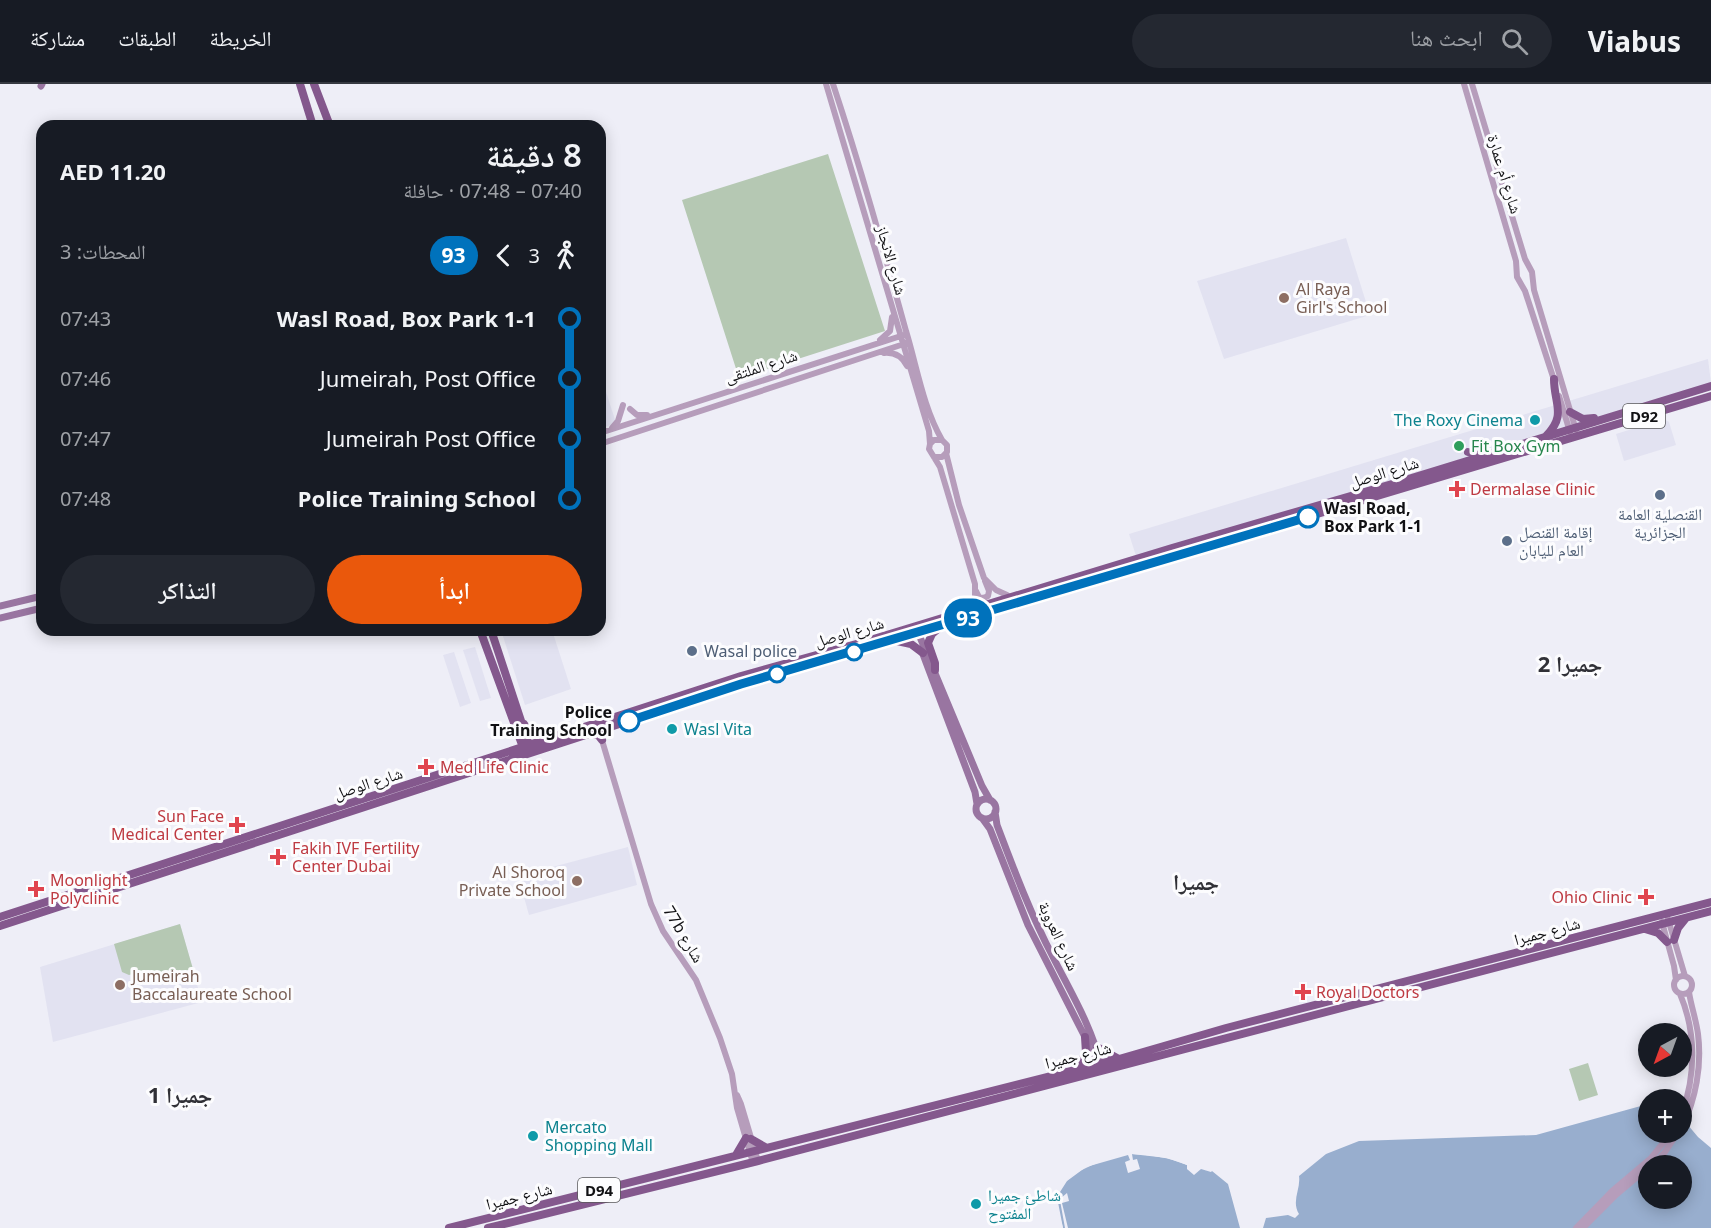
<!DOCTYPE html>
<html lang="ar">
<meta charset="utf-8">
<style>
body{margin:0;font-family:"Noto Sans","Noto Naskh Arabic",sans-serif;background:#242831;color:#f1f3f6;direction:rtl;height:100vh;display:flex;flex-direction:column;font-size:22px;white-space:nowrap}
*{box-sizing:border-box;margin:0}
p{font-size:20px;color:#9ea1a6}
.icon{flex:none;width:33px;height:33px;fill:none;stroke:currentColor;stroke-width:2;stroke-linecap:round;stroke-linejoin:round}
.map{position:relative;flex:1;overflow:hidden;direction:ltr}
.details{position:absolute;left:36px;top:36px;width:570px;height:516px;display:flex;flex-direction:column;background:#171b24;border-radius:18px;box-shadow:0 3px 15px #0003;direction:rtl}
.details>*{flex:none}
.badge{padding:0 12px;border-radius:20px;font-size:21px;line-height:39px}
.needle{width:39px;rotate:221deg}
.fabs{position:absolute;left:1638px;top:939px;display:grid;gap:12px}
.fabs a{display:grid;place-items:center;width:54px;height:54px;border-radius:50%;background:#171b24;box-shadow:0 3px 15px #0003;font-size:30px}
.map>.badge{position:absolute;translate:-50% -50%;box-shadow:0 0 0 3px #fff}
.legs{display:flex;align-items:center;gap:9px;height:66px;padding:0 24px;font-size:20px}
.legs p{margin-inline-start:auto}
.summary{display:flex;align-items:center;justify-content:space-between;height:102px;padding:0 24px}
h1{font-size:33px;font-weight:600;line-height:45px}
.button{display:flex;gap:12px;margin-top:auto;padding:12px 24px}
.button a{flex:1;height:69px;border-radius:36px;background:#ea580c;color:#fff;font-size:24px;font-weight:600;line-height:69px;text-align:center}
.button a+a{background:#242831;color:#f1f3f6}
ul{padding:0 24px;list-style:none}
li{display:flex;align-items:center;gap:21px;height:60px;font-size:22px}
li i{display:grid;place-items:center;width:9px;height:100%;margin:0 8px;background:currentColor}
li i::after{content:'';width:15px;height:15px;margin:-8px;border:4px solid;border-radius:50%;background:#171b24}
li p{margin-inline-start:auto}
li:first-child i{background:linear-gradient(#0000 50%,currentColor 0)}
li:last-child i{background:linear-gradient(currentColor 50%,#0000 0)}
header{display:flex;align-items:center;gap:36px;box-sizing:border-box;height:84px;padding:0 30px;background:#171b24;border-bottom:2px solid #363941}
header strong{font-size:28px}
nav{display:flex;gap:33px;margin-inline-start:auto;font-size:21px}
.search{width:420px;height:54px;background:#242831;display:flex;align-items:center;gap:15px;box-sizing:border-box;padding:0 21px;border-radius:33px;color:#9ea1a6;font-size:22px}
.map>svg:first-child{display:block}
</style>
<header>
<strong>Viabus</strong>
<div class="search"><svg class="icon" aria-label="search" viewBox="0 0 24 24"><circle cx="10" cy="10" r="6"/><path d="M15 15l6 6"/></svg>ابحث هنا</div>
<nav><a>الخريطة</a><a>الطبقات</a><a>مشاركة</a></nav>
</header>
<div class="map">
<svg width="1711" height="1144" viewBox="0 0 1711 1144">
<rect width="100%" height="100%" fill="#eeeef7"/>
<!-- built -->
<path fill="#e2e2f1" d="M1346,154L1370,231L1224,275L1197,197Z
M1708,275L1711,299L1591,337L1553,346L1543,354L1137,475L1129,450Z
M600,289L616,339L600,345Z
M1664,335L1669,338L1676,361L1624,377L1616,350Z
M501,546H552L571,605L525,621Z
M475,563L491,614L480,617L463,566Z
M454,568L471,619L460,623L443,571Z
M628,763L637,801L529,831L518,792Z
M180,840L202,918L53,958L40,883Z"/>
<!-- green -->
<path fill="#b5c8b3" d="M828,70L885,247L739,294L682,116Z
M180,840L193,885L146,896L143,887L129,891L122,888L114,860Z
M1588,979L1598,1011L1579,1017L1569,985Z"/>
<!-- water -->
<path fill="#98aece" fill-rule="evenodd" d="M1648,1020V1048H1682V1034L1698,1053L1711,1064V1144H1263L1266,1134L1288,1131L1295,1134L1299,1130C1291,1117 1301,1105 1299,1092L1326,1070L1359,1057L1536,1051ZM1648,1082H1682V1114H1648Z
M1131,1070C1151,1071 1168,1073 1187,1081V1085L1194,1091L1201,1085L1211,1088L1212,1087L1228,1100L1240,1144H1063C1061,1135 1057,1124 1057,1116C1059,1087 1109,1074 1131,1070Z"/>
<!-- pier -->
<path fill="#eeeef7" d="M1130,1067L1168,1071L1188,1079L1190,1082L1188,1086L1187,1081L1167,1074L1132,1070L1133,1076L1137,1075L1140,1085L1128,1089L1125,1078L1130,1076L1128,1071L1086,1083L1067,1097L1060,1108L1061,1114L1067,1109L1069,1117L1062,1119L1068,1144H1065L1059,1111L1057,1113L1063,1144H1060L1054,1113L1062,1099L1086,1081Z"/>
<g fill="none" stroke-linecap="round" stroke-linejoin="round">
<!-- tertiary -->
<path stroke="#b69dbb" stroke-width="6" d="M826,0L929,347L930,360
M833,0C860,81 883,164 906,247C917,283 923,323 942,356
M1464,0L1516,177L1517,193L1525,207L1555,299
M1472,0L1525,175L1532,188L1534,206L1576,346
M880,256L890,247L892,233
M884,269C895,268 902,272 907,282
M1559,312L1570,348
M630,325L637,331H647
M612,344L618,337L623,321
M600,349L904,251
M600,360L907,259
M946,369L959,421L984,494L996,506L1007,511
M934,373H942L947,368V361L942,356H934L930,360L929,365L940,383L975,500V513L971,522
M976,507L979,513L984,514L988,512L989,507L985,497
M601,653L651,820L663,847L696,896L720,954L732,990L737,1024L753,1079
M1668,835L1685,892
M1662,838L1674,882L1676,896
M1674 901a9 9 0 1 1 18 0a9 9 0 1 1-18 0Z
M1680,910C1696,947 1696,991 1682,1029
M737,1011L741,1020L758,1077
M1682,1043C1696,1015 1702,981 1698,950C1696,935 1691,922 1689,908
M1652,1082L1665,1068L1678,1048
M1576,1144L1612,1107L1651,1074L1672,1048
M1583,1144L1616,1111L1648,1084"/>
<!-- secondary -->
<path stroke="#9975a1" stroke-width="7" d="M41,2L42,0
M0,522L42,512
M0,534L42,524
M917,546L982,702L990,716
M921,565L975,708L977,720
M976 725a10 10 0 1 1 20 0a10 10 0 1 1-20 0Z
M995,728L997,741C1014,786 1031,831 1053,873C1071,909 1092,943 1101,982
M982,734L990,745L1028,841L1085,953L1095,985"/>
<!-- primary -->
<path stroke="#84588d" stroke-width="8" d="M300,0L313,42
M314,0L330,42
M1570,328L1583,335L1594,334
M1546,352C1567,331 1554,320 1554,295
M1468,368L1482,372
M480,546L524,666
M491,546L530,664
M897,557L911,560L923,569
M935,586V579L928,559L932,550L938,545
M524,640C529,651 537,653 548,651
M590,650L598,651L602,656
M0,833L741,592L867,557L1172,464L1392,400L1711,302
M0,842L742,600L943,542L1711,312
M1645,845L1658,849L1667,858
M1674,856L1678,844L1686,834
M1097,963L1117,974
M1077,985L1086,969L1085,953
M751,1055L765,1063
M736,1071L746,1054
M449,1144L1119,975L1226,944L1711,818
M488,1144L758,1077L1711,827"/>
</g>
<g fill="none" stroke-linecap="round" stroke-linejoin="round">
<defs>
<path id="line-1" d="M629,637L741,600L1308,433"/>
</defs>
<!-- line-1 casing -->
<use href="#line-1" stroke="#fff" stroke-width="14"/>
<!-- line-1 -->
<use href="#line-1" stroke="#0072bc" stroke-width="9"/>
</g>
<!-- markers -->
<g fill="#8d6e63" stroke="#fcfcfe" stroke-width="2">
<circle cx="1284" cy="214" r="6"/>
<circle cx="577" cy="797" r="6"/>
<circle cx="120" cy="901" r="6"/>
</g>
<g fill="#0f9aa8" stroke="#fcfcfe" stroke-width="2">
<circle cx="1535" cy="336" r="6"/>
<circle cx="672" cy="645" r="6"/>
<circle cx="533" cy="1052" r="6"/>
<circle cx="976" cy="1120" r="6"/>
</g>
<circle fill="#2e9e5b" stroke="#fcfcfe" stroke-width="2" cx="1459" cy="362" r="6"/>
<g fill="#e0444e" stroke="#fcfcfe" stroke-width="2">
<path d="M1454 396h6v6h6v6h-6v6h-6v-6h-6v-6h6z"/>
<path d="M423 674h6v6h6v6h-6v6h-6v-6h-6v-6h6z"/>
<path d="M234 732h6v6h6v6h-6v6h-6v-6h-6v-6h6z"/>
<path d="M275 764h6v6h6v6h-6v6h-6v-6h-6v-6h6z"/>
<path d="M33 796h6v6h6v6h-6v6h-6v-6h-6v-6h6z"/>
<path d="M1643 804h6v6h6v6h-6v6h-6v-6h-6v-6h6z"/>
<path d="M1300 899h6v6h6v6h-6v6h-6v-6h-6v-6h6z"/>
</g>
<g fill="#5c6f8a" stroke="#fcfcfe" stroke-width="2">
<circle cx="1660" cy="411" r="6"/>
<circle cx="1507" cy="457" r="6"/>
<circle cx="692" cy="567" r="6"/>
</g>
<g fill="#fff" stroke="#0072bc" stroke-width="3">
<circle cx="1308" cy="433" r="10"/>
<circle cx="854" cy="568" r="8"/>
<circle cx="777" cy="590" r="8"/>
<circle cx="629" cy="637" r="10"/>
</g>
<g text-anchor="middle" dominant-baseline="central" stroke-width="6" stroke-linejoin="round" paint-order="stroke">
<!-- shield labels -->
<g fill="#fcfcfe" stroke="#58585a" stroke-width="1.5">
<rect x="1623" y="320" width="42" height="24" rx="4.5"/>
<rect x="578" y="1094" width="42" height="24" rx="4.5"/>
</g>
<g font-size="15" font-weight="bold" fill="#111114">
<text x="1644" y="332">D92</text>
<text x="599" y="1106">D94</text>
</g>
<!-- street labels -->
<g font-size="16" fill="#111114" stroke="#fcfcfe">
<text transform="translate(1505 90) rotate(73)">شارع أم عمارة</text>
<text transform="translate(892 176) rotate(74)">شارع الانجاز</text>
<text transform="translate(761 282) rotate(-18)">شارع الملتقى</text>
<text transform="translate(1384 388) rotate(-17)">شارع الوصل</text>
<text transform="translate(849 548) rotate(-16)">شارع الوصل</text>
<text transform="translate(368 699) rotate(-18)">شارع الوصل</text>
<text transform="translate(1547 847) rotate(-15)">شارع جميرا</text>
<text transform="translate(684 850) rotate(59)">77b شارع</text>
<text transform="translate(1059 852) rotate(65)">شارع العروبة</text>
<text transform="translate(1078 971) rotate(-14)">شارع جميرا</text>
<text transform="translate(519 1112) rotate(-14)">شارع جميرا</text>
</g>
<!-- education labels -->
<g font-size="16" fill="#785e54" stroke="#fcfcfe" text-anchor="start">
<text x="1296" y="205">Al Raya<tspan x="1296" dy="18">Girl's School</tspan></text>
<text x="565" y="788" text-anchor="end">Al Shoroq<tspan x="565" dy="18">Private School</tspan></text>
<text x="132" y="892">Jumeirah<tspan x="132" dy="18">Baccalaureate School</tspan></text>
</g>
<!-- culture labels -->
<g font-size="16" fill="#0d838f" stroke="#fcfcfe" text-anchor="start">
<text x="1523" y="336" text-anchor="end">The Roxy Cinema</text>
<text x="684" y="645">Wasl Vita</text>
<text x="545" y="1043">Mercato<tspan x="545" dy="18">Shopping Mall</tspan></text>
<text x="988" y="1111">شاطئ جميرا<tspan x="988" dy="18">المفتوح</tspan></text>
</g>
<!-- leisure labels -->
<g font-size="16" fill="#27864d" stroke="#fcfcfe" text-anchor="start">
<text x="1471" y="362">Fit Box Gym</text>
</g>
<!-- health labels -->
<g font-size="16" fill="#be3a42" stroke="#fcfcfe" text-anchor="start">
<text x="1470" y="405">Dermalase Clinic</text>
<text x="440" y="683">Med Life Clinic</text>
<text x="224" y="732" text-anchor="end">Sun Face<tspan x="224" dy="18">Medical Center</tspan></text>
<text x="292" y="764">Fakih IVF Fertility<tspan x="292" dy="18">Center Dubai</tspan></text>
<text x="50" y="796">Moonlight<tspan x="50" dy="18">Polyclinic</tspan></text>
<text x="1632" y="813" text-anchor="end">Ohio Clinic</text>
<text x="1316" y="908">Royal Doctors</text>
</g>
<!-- stop labels -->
<g font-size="16" font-weight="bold" fill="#111114" stroke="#fcfcfe" text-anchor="start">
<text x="1324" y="424">Wasl Road,<tspan x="1324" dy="18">Box Park 1-1</tspan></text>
<text x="612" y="628" text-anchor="end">Police<tspan x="612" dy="18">Training School</tspan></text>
</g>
<!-- service labels -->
<g font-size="16" fill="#4e5e75" stroke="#fcfcfe" text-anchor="start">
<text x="1660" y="430" text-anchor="middle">القنصلية العامة<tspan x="1660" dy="18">الجزائرية</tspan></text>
<text x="1519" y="448">إقامة القنصل<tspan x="1519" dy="18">العام لليابان</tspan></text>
<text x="704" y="567">Wasal police</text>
</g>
<!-- district labels -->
<g font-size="22" font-weight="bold" fill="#313137" stroke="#fcfcfe">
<text x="1570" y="579">جميرا 2</text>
<text x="1196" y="797">جميرا</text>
<text x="180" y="1010">جميرا 1</text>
</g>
</g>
</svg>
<div class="fabs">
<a><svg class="needle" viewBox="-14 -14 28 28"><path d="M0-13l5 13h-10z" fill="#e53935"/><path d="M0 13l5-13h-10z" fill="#9ea1a6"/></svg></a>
<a>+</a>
<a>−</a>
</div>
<b class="badge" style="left:968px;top:534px;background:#0072bc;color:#fff">93</b>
<section class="details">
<div class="summary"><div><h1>8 دقيقة</h1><p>07:40 – 07:48 · حافلة</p></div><b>AED 11.20</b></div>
<div class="legs"><svg class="icon" aria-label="walk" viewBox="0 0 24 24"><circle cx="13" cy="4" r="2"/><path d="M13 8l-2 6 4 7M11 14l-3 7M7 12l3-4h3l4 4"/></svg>3<svg class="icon" aria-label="back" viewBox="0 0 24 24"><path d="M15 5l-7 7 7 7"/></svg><b class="badge" style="background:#0072bc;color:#fff">93</b><p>المحطات: 3</p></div>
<ul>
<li><i style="color:#0072bc"></i><b>Wasl Road, Box Park 1-1</b><p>07:43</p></li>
<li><i style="color:#0072bc"></i><span>Jumeirah, Post Office</span><p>07:46</p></li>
<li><i style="color:#0072bc"></i><span>Jumeirah Post Office</span><p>07:47</p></li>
<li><i style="color:#0072bc"></i><b>Police Training School</b><p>07:48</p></li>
</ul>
<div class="button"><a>ابدأ</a><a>التذاكر</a></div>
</section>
</div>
